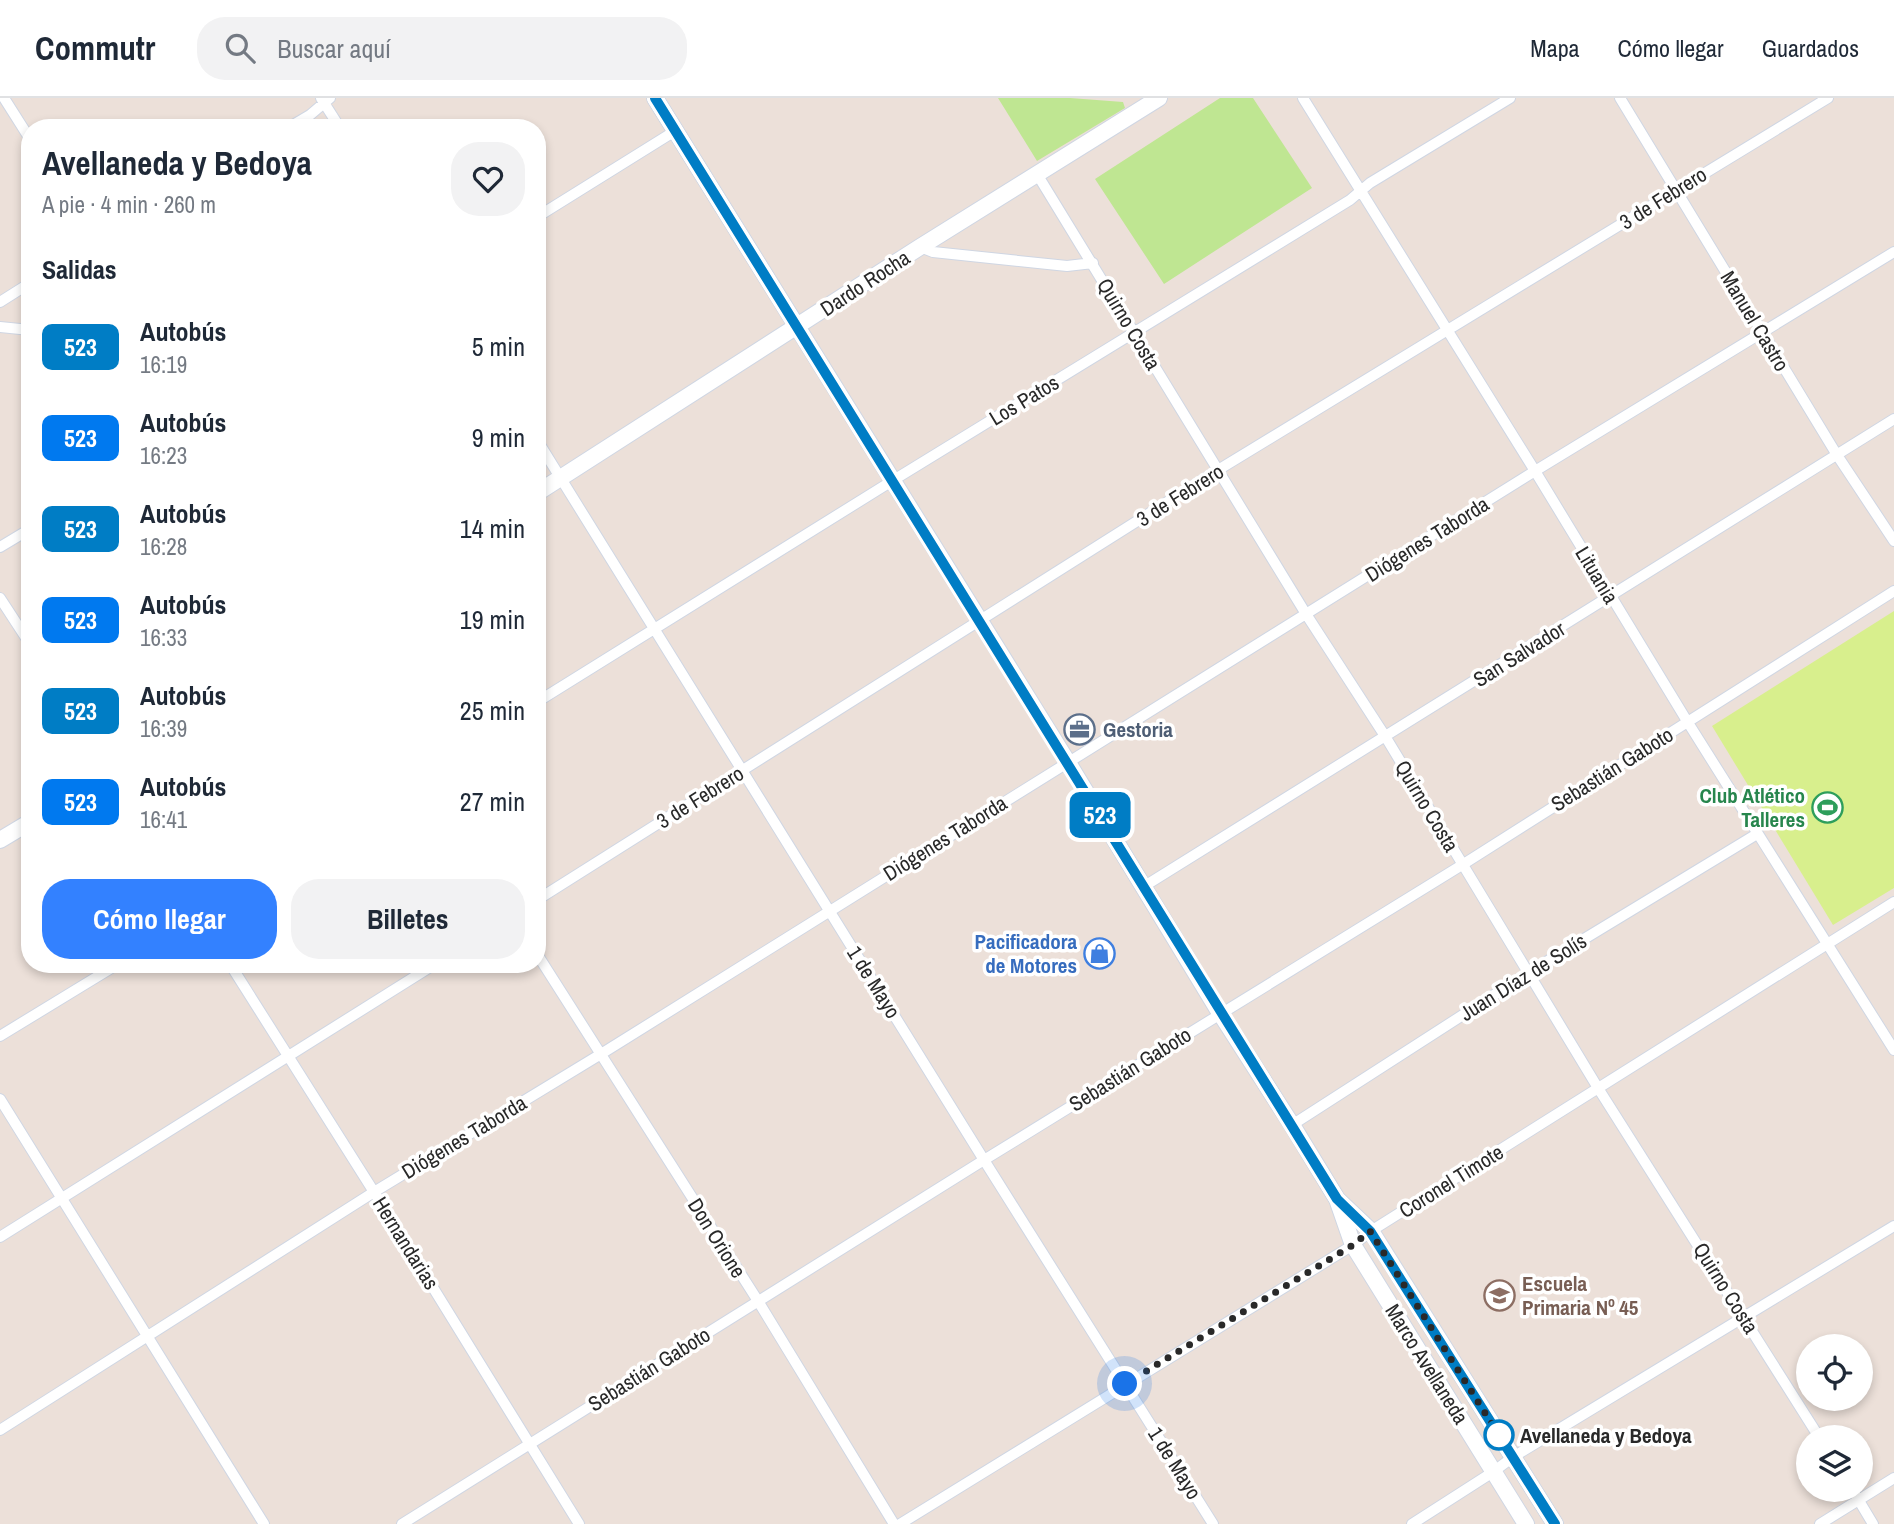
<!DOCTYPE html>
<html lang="es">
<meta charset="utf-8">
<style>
body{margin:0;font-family:"Archivo Narrow",sans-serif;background:#f2f2f3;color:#1f2937;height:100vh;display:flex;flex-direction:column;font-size:26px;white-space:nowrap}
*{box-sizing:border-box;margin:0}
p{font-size:23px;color:#747a83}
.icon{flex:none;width:38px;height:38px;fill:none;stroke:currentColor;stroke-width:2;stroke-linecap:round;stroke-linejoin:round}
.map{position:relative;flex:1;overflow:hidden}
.side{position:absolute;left:21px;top:21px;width:525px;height:854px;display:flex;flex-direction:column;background:#fff;border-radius:28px;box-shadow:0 4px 10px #0003}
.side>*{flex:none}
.badge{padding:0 14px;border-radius:10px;font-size:24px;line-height:46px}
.buttons{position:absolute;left:1796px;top:1236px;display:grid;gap:14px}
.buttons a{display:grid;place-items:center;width:77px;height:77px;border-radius:50%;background:#fff;box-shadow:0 4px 10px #0003;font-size:35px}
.you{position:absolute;width:35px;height:35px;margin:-18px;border:5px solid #fff;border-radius:50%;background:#1a73e8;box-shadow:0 0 0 10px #1a73e833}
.map>.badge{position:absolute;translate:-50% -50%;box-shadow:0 0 0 4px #fff}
h2{padding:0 21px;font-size:26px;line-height:63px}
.round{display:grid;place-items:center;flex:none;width:74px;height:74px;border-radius:28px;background:#f2f2f3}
.headline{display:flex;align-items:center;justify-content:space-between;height:119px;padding:0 21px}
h1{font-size:33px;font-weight:700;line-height:52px}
.primary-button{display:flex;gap:14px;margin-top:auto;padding:14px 21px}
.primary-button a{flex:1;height:80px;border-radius:28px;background:#3381ff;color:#fff;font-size:28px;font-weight:700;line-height:80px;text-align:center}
.primary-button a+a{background:#f2f2f3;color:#1f2937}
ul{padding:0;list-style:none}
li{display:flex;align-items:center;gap:21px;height:91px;padding:0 21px}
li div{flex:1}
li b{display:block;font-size:26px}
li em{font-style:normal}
li .badge{min-width:77px;font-weight:700;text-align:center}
header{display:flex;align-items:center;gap:42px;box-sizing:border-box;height:98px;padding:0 35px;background:#fff;border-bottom:2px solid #e0e1e3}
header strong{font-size:33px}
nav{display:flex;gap:38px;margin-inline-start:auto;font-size:24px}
.search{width:490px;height:63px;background:#f2f2f3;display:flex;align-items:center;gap:18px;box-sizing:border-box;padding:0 24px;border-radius:28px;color:#747a83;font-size:26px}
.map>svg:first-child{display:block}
</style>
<header>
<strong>Commutr</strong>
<div class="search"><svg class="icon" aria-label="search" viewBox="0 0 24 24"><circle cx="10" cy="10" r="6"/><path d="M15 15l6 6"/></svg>Buscar aquí</div>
<nav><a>Mapa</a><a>Cómo llegar</a><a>Guardados</a></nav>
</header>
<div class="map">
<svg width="1894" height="1426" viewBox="0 0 1894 1426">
<rect width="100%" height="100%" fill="#ece0d9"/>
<!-- green -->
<path fill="#bfe692" d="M998,0H1070L1123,4L1125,10L1037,63Z
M1220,0H1253L1312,90L1164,186L1095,81Z"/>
<!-- pitch -->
<path fill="#d8ef8d" d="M1894,513V790L1833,827L1712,628Z"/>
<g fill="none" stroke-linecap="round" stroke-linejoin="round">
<defs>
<path id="street" d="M4,0L30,41
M321,0L340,30
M1303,0L1535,373L1687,623L1894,952
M1620,0L1837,357L1894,443
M288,30L310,17L330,0
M1037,76L1306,516L1385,638L1598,990L1819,1339
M537,119L675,33
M920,149L933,154L1067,168L1093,165
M0,204L30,185
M0,229L30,232
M537,342L984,1062L1213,1426
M0,449L30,431
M0,500L30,546
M537,604L892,383L1350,102L1370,85L1510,0
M1143,789L1894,321
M537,802L1218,372L1828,0
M537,856L758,1203L894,1426
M230,866L374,1094L579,1426
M0,938L118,866
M0,1001L264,1426
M1292,1027L1528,875L1757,736
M0,1139L435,866
M0,1332L374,1094L601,956L1535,373L1894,154
M1852,1391L1873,1426
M402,1426L984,1062L1462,767L1894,493
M900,1426L1353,1147L1371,1133L1894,804
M1412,1426L1493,1374L1513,1359L1894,1128
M1820,1426L1894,1380"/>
<path id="secondary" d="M655,0L1067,663L1220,915L1292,1027L1337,1101L1353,1147L1526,1426
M537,395L920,149L1159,0
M0,742L30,724
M1337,1101L1371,1133L1555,1426"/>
</defs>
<!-- street casing -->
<use href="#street" stroke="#cfd6e3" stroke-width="12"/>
<!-- secondary casing -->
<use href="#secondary" stroke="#cfd6e3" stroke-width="18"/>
<!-- street -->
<use href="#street" stroke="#fff" stroke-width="10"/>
<!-- secondary -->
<use href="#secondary" stroke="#fff" stroke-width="16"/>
</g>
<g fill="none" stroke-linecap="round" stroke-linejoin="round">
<defs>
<path id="line" d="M655,0L1337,1101L1370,1133L1555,1426"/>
</defs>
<!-- line casing -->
<use href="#line" stroke="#fff" stroke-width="16"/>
<!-- line -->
<use href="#line" stroke="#007dc5" stroke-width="10"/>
<!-- walk -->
<path stroke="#292929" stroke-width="7" stroke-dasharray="0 12.6" d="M1125,1286L1353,1147L1370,1133L1499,1337"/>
</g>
<!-- icons -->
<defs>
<symbol id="office-ring" viewBox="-11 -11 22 22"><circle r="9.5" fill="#fff" stroke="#5c6f8a" stroke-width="1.5"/><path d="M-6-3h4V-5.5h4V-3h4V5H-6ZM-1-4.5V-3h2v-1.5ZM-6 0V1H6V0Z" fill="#5c6f8a"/></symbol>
<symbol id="stadium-ring" viewBox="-11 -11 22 22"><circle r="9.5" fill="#fff" stroke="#2e9e5b" stroke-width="1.5"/><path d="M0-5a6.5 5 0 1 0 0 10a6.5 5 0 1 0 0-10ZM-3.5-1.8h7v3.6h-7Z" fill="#2e9e5b"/></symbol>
<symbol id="shop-ring" viewBox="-11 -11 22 22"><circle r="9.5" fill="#fff" stroke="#3f7fe0" stroke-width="1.5"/><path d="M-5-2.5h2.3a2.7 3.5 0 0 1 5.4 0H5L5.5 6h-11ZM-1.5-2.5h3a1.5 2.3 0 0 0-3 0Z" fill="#3f7fe0"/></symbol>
<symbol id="school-ring" viewBox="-11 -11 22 22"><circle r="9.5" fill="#fff" stroke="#8d6e63" stroke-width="1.5"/><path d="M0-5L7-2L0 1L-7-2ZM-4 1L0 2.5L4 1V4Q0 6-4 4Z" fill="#8d6e63"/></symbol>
</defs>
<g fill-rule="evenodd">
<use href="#office-ring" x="1062" y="614" width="35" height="35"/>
<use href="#stadium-ring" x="1810" y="692" width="35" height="35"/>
<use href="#shop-ring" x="1082" y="838" width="35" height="35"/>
<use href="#school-ring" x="1482" y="1180" width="35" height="35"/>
</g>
<!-- markers -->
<circle fill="#fff" stroke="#007dc5" stroke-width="3.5" cx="1499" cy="1337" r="14"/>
<g text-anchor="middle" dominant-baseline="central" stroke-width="7" stroke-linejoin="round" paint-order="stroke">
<!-- street labels -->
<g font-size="21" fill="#292929" stroke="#fff">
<text transform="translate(1663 100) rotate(-32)">3 de Febrero</text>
<text transform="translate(865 185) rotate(-33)">Dardo Rocha</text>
<text transform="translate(1755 223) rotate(59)">Manuel Castro</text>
<text transform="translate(1129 226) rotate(59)">Quirno Costa</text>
<text transform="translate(1024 302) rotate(-31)">Los Patos</text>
<text transform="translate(1180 397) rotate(-32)">3 de Febrero</text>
<text transform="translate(1427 441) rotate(-32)">Diógenes Taborda</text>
<text transform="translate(1597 477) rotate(59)">Lituania</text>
<text transform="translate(1519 556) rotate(-32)">San Salvador</text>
<text transform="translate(1612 671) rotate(-32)">Sebastián Gaboto</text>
<text transform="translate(700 699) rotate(-32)">3 de Febrero</text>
<text transform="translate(1427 708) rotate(59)">Quirno Costa</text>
<text transform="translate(945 740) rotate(-32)">Diógenes Taborda</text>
<text transform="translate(1523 879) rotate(-32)">Juan Díaz de Solís</text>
<text transform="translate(874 884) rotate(58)">1 de Mayo</text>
<text transform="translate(1130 971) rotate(-32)">Sebastián Gaboto</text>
<text transform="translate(464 1039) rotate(-31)">Diógenes Taborda</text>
<text transform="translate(1451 1083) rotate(-32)">Coronel Timote</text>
<text transform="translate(717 1140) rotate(58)">Don Orione</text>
<text transform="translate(406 1145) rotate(58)">Hernandarias</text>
<text transform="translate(1726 1190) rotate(58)">Quirno Costa</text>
<text transform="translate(1427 1266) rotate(58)">Marco Avellaneda</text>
<text transform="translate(649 1271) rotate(-32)">Sebastián Gaboto</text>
<text transform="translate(1175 1365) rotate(58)">1 de Mayo</text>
</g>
<!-- service labels -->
<g font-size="21" font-weight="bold" fill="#4e5e75" stroke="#fff" text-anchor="start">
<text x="1103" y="631">Gestoria</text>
</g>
<!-- leisure labels -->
<g font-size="21" font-weight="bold" fill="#27864d" stroke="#fff" text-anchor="end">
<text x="1805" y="697">Club Atlético<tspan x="1805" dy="24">Talleres</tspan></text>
</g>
<!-- shop labels -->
<g font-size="21" font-weight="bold" fill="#366cbe" stroke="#fff" text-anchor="end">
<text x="1077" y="843">Pacificadora<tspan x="1077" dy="24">de Motores</tspan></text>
</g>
<!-- education labels -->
<g font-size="21" font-weight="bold" fill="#785e54" stroke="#fff" text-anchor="start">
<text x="1522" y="1185">Escuela<tspan x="1522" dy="24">Primaria Nº 45</tspan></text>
</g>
<!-- stop labels -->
<g font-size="21" font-weight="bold" fill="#292929" stroke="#fff" text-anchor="start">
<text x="1520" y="1337">Avellaneda y Bedoya</text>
</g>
</g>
</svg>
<div class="buttons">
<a><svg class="icon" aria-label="locate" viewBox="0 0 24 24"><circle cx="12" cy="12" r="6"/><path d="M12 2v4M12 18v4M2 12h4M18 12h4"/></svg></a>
<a><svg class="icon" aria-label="layers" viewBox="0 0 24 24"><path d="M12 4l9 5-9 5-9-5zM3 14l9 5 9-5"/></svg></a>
</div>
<div class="you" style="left:1125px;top:1286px"></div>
<b class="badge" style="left:1100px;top:717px;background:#007dc5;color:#fff">523</b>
<section class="side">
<div class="headline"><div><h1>Avellaneda y Bedoya</h1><p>A pie · 4 min · 260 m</p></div><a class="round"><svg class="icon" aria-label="heart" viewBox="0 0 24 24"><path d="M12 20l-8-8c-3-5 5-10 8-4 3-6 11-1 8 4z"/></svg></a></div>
<h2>Salidas</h2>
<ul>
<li><span class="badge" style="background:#007dc5;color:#fff">523</span><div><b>Autobús</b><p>16:19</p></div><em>5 min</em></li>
<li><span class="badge" style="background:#0079ef;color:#fff">523</span><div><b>Autobús</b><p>16:23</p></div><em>9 min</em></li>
<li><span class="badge" style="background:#007dc5;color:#fff">523</span><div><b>Autobús</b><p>16:28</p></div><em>14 min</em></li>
<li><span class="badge" style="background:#0079ef;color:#fff">523</span><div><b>Autobús</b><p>16:33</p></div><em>19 min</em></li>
<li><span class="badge" style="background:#007dc5;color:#fff">523</span><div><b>Autobús</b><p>16:39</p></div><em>25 min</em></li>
<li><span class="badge" style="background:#0079ef;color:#fff">523</span><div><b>Autobús</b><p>16:41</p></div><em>27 min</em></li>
</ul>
<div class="primary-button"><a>Cómo llegar</a><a>Billetes</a></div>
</section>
</div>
